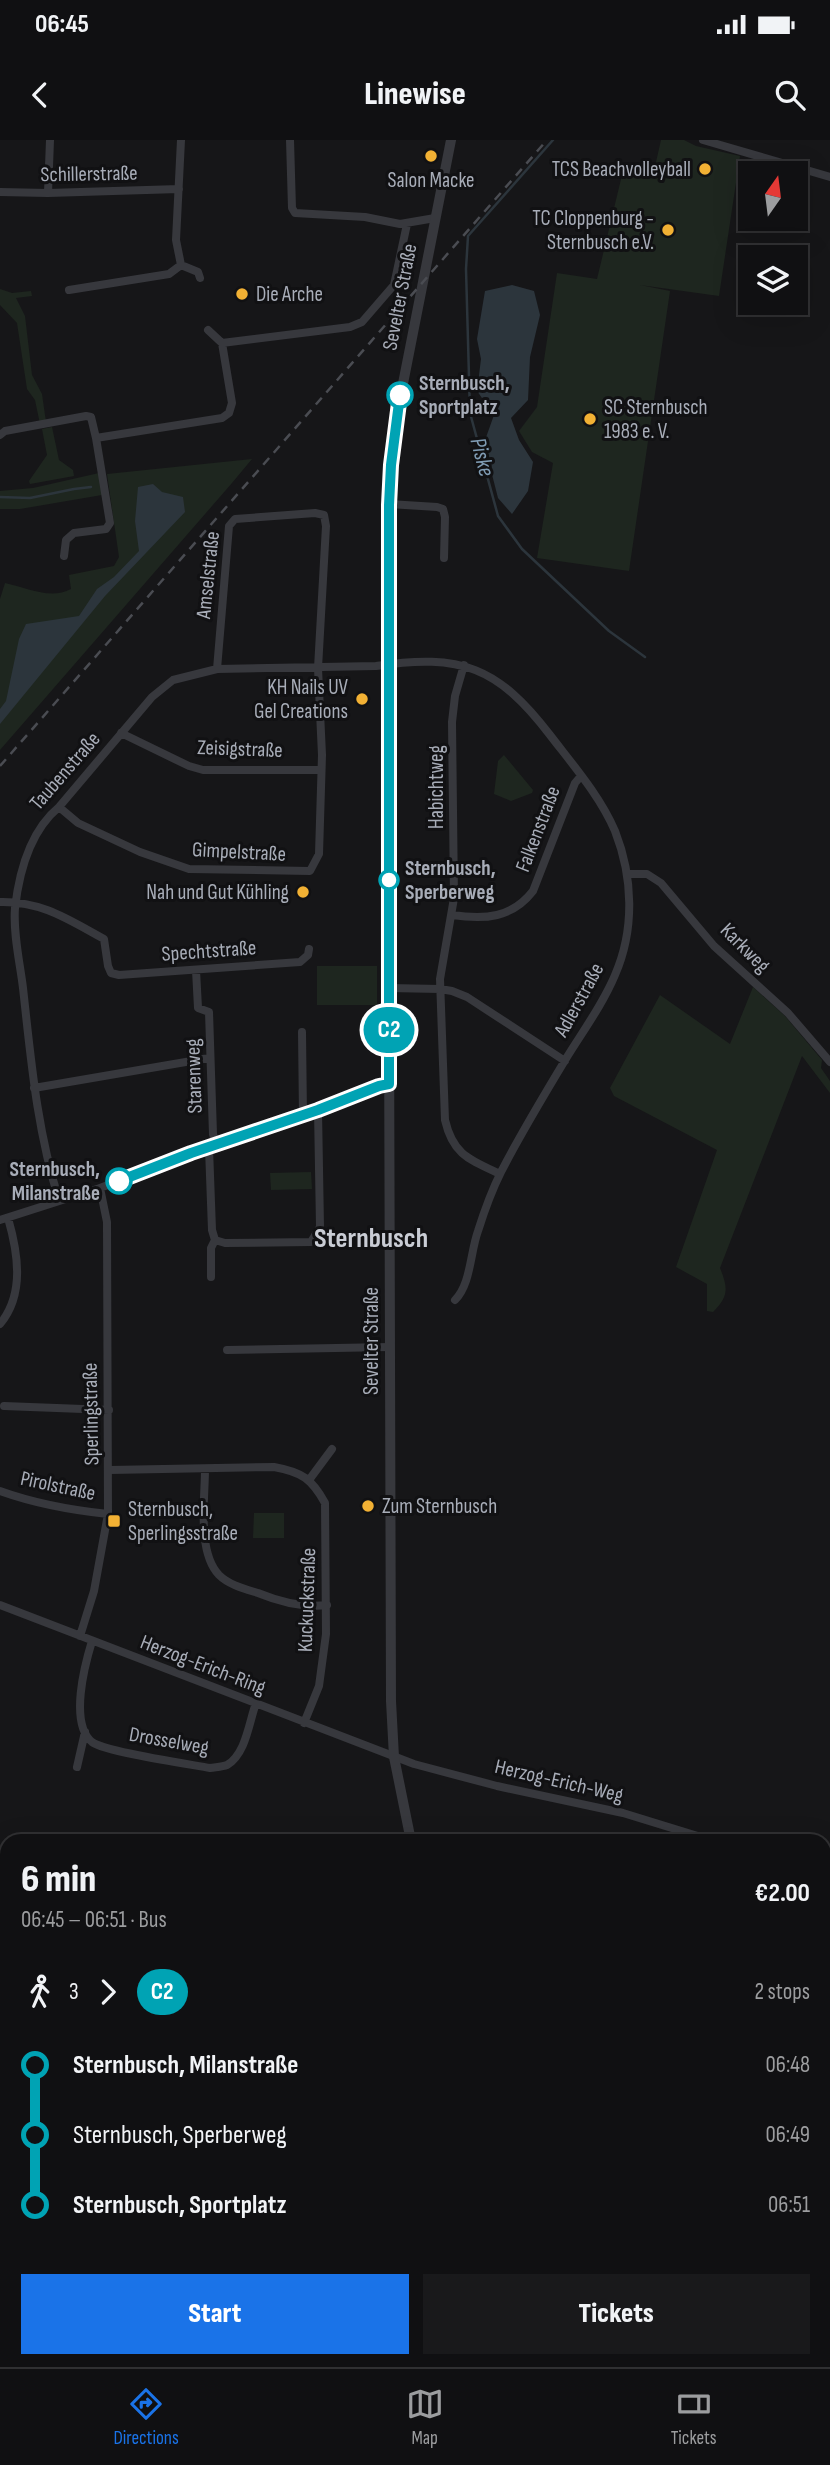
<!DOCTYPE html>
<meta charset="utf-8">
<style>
body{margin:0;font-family:"Sofia Sans Condensed",sans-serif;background:#19191b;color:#f1f3f6;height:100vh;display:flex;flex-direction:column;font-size:26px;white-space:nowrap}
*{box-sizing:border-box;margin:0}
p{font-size:23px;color:#9c9d9f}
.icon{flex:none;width:38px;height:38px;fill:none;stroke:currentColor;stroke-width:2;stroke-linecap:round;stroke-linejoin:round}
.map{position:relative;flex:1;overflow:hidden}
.sheet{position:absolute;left:0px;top:1694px;width:831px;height:534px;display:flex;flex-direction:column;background:#101012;border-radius:21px 21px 0 0;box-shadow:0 7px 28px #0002,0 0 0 2px #303032}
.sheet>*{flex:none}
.badge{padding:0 14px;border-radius:23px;font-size:24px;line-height:46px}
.needle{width:46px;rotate:14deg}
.fabs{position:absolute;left:738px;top:21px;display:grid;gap:14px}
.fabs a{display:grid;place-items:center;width:70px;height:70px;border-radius:0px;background:#101012;box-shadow:0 7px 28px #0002,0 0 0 2px #303032;font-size:35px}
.map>.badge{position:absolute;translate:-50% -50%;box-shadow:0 0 0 4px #fff}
.legs{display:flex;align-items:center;gap:10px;height:77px;padding:0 21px;font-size:23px}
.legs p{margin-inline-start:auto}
.summary{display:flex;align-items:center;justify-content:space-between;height:119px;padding:0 21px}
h1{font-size:38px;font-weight:800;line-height:52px}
.button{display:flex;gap:14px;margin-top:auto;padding:14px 21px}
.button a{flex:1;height:80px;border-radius:0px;background:#1a73e8;color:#fff;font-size:28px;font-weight:800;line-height:80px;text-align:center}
.button a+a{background:#19191b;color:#f1f3f6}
ul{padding:0 21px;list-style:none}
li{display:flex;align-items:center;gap:24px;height:70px;font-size:26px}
li i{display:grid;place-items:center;width:10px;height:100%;margin:0 9px;background:currentColor}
li i::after{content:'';width:18px;height:18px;margin:-9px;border:5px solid;border-radius:50%;background:#101012}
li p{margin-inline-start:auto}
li:first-child i{background:linear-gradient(#0000 50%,currentColor 0)}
li:last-child i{background:linear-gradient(currentColor 50%,#0000 0)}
.status{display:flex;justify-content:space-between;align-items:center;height:49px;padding:0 35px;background:#101012;direction:ltr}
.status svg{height:19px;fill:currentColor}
header{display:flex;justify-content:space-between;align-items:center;height:91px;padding:0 21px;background:#101012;font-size:32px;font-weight:800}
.dock{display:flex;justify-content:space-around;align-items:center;height:98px;border-top:2px solid #303032;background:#101012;font-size:19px;color:#9c9d9f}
.dock a{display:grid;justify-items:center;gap:4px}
.dock .active{color:#1a73e8}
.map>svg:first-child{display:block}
</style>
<div class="status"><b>06:45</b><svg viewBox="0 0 49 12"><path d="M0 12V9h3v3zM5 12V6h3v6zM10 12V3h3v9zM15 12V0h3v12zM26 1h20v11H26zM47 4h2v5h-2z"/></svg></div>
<header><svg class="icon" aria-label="back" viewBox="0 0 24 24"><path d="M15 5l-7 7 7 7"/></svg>Linewise<svg class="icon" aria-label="search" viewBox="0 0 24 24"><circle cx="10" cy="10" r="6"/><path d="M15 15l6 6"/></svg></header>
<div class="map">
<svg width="830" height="2227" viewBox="0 0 830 2227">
<rect width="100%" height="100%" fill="#161618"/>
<!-- green -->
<path fill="#1e261f" d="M661,0H684L696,6L740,16L719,156L640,145L670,151L629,431L537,418L553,323L532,312L519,291L537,267L557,133L597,139L622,35C632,33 641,38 650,34L656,22Z
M0,149L12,153L31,151L32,156L16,158L25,176L32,235L42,254L46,282L40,284L35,260L27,249L17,183L0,165Z
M52,287L59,320L73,330L74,336L30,344L29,341L47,315L42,289Z
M252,319L232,343L0,610V459L5,443C27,448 51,460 71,449L69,435L114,426L119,417L107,334Z
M99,333L102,355L20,369H0V351L33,348Z
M504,615L533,650L532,653L511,661L494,654L498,621Z
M317,826H377V865H317Z
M753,847L785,876L822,920L821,928L830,941V953L802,916L720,1128C728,1148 729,1156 713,1172L707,1171V1144L676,1127L717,1010L614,956L610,948L660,855L730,904Z
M311,1032L312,1049L271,1050L270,1033Z
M254,1373H284V1398H253Z
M824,2187L830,2188V2227H531L530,2221H824Z"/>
<!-- water -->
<path fill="#2c353c" d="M512,145L534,151L540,175L530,217L528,260L511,278L519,300L533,322L528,351L512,374L498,358L484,303L494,275L477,251L481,219L477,199L485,151Z
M153,344L162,352L183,357L185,372L105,456L0,584V569L6,561L19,499L26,484L79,476L97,449L114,437L139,411L135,381L138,347Z"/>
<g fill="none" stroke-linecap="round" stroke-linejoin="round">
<!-- stream -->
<path stroke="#2c353c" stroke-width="2.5" d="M553,0L468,96L466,129L470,273L498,376L522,409L609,491L645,517
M0,357L30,358L74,349L91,347"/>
<!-- minor -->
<path stroke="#37383d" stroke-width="8" d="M181,0L176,100L181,125L198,132L200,138
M290,0L292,68L295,73L365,77L400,84L435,78
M703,0L830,37
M0,52L48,53L179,49
M48,53L50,0
M69,150L169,134L181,125
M222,203L350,187L362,182L394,145L407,84
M0,295L5,291L86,276L91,277L96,298L222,278L229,273L232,263L222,203L208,190
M389,364L437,367L443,369L445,377L444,418
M64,416L66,400L74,393L106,389L110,383L96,298
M464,525L455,556L452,582L454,758L440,839L445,980C453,1015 470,1020 500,1034
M121,593L189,626L203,630H321
M59,667L78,683L140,712L189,729L310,731L319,714L322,615L318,528L326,386L324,375L315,373L235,379L229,386L217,529
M628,734H647L661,743L714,806L788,873L830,922
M0,762C42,761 69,780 104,799L108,826L111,833L119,835L300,822L308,815L309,809
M452,775C485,780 512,778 533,751L575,643L581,636
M196,830L198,868L209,872L213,994L216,1006
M389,848L440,849L452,851L467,857L565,921
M302,892L303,976
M34,948L209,918
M209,1008L212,1090L215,1100L225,1103L311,1102L320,1087L318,970
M59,1060C37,991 31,920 23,848C20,823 13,794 15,768C19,733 30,691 59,667L152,557L173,540L217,529L376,526C461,513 498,527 550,595C573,625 600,656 615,691C633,737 635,789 615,835C603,864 583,891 567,917C544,955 521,993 501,1032C492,1050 484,1072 478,1091C470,1113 471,1144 455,1160
M0,1080L100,1048L191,1013L303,976L379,946L389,944
M211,1137V1108L215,1100
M0,1184C25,1154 18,1113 8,1078
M227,1210L390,1207
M4,1266L109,1270
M205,1329C205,1359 197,1412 219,1435C229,1445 245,1449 258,1453C280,1462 302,1468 327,1465
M110,1330L274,1327C302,1332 312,1339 325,1363L326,1494L319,1546L304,1583
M309,1340L332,1309
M0,1351C36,1364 70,1370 108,1374
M0,1465L414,1624L497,1646L623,1673L714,1701
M80,1496L94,1451L108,1374L107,1082L100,1048
M92,1501C85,1524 69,1583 92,1602C105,1612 188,1624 210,1628C215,1627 222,1627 227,1625C246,1614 249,1582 256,1563
M77,1627L85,1592
M824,1738L830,1740"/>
<!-- tertiary -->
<path stroke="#37383d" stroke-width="10" d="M411,1701L394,1617L391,1561L388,524L389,364L391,325L397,274L451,0
M510,2221L511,2227"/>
<!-- rail -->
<path stroke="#4a4c52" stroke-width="2.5" stroke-dasharray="9 7" stroke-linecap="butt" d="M0,626L547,0"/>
</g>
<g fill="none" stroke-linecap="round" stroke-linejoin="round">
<defs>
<path id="line-1" d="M119,1041L191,1013L318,970L379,946L389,944V365L391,325L400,255"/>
</defs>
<!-- line-1 casing -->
<use href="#line-1" stroke="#fff" stroke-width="16"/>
<!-- line-1 -->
<use href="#line-1" stroke="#00a3b4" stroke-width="10"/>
</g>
<!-- markers -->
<g fill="#f2b134" stroke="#111113" stroke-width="2.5">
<circle cx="431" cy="16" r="7"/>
<circle cx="705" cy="29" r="7"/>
<circle cx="668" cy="90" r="7"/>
<circle cx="242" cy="154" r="7"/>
<circle cx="590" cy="279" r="7"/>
<circle cx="362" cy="559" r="7"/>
<circle cx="303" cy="752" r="7"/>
<circle cx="368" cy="1366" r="7"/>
<rect x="107" y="1374" width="14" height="14" rx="3.5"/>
</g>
<g fill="#fff" stroke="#00a3b4" stroke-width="3.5">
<circle cx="400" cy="255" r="12"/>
<circle cx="389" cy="740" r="9"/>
<circle cx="119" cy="1041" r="12"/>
</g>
<g text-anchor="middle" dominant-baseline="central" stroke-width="6" stroke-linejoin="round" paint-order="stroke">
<!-- poi labels -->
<g font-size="21" fill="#a8adb8" stroke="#111113" text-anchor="end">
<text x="691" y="29">TCS Beachvolleyball</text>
<text x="431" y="40" text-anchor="middle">Salon Macke</text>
<text x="654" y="78">TC Cloppenburg -<tspan x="654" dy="24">Sternbusch e.V.</tspan></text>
<text x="256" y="154" text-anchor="start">Die Arche</text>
<text x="604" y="267" text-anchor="start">SC Sternbusch<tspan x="604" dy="24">1983 e. V.</tspan></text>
<text x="348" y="547">KH Nails UV<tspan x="348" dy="24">Gel Creations</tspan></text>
<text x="289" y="752">Nah und Gut Kühling</text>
<text x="382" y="1366" text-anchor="start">Zum Sternbusch</text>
<text x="128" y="1369" text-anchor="start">Sternbusch,<tspan x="128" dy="24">Sperlingsstraße</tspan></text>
</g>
<!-- street labels -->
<g font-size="21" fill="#a8adb8" stroke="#111113">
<text transform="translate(89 34) rotate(-1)">Schillerstraße</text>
<text transform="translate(400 157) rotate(-79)">Sevelter Straße</text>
<text transform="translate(208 435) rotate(-84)">Amselstraße</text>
<text transform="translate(240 609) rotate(2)">Zeisigstraße</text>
<text transform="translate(65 631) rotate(-49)">Taubenstraße</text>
<text transform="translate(436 647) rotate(-90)">Habichtweg</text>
<text transform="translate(538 689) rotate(-69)">Falkenstraße</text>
<text transform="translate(239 712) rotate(3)">Gimpelstraße</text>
<text transform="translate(745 808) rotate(45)">Karkweg</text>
<text transform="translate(209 811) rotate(-4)">Spechtstraße</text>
<text transform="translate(579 860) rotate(-61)">Adlerstraße</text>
<text transform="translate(194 936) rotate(-92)">Starenweg</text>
<text transform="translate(371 1201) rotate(-90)">Sevelter Straße</text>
<text transform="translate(91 1274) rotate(-91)">Sperlingstraße</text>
<text transform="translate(58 1346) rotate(12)">Pirolstraße</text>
<text transform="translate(307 1460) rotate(-88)">Kuckuckstraße</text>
<text transform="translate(203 1525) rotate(21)">Herzog-Erich-Ring</text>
<text transform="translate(169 1601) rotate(10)">Drosselweg</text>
<text transform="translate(559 1641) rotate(13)">Herzog-Erich-Weg</text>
</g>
<!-- stop labels -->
<g font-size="21" font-weight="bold" fill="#a8adb8" stroke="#111113" text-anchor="start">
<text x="419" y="243">Sternbusch,<tspan x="419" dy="24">Sportplatz</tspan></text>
<text x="405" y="728">Sternbusch,<tspan x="405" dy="24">Sperberweg</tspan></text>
<text x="100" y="1029" text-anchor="end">Sternbusch,<tspan x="100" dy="24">Milanstraße</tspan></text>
</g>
<!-- water labels -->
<g font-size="23" font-style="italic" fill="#7f9bb3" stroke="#111113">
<text transform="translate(482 317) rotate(75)">Piske</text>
</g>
<!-- district labels -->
<g font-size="28" font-weight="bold" fill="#c9ccd4" stroke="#111113">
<text x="371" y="1098">Sternbusch</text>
</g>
</g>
</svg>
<div class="fabs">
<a><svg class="needle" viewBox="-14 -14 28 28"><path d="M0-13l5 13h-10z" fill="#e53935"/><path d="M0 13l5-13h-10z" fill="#9c9d9f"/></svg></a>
<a><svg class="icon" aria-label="layers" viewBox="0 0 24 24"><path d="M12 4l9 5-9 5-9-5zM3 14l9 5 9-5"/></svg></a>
</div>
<b class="badge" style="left:389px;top:890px;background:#00a3b4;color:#fff">C2</b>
<section class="sheet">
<div class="summary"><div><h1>6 min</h1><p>06:45 – 06:51 · Bus</p></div><b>€2.00</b></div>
<div class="legs"><svg class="icon" aria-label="walk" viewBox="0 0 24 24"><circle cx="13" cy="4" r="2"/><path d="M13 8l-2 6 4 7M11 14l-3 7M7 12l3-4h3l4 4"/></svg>3<svg class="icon" aria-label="forward" viewBox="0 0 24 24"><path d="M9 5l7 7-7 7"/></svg><b class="badge" style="background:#00a3b4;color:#fff">C2</b><p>2 stops</p></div>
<ul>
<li><i style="color:#00a3b4"></i><b>Sternbusch, Milanstraße</b><p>06:48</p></li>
<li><i style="color:#00a3b4"></i><span>Sternbusch, Sperberweg</span><p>06:49</p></li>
<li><i style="color:#00a3b4"></i><b>Sternbusch, Sportplatz</b><p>06:51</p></li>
</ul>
<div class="button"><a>Start</a><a>Tickets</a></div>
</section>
</div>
<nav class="dock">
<a class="active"><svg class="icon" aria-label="directions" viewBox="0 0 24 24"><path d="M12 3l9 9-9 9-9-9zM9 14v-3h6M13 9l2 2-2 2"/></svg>Directions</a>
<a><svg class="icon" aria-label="map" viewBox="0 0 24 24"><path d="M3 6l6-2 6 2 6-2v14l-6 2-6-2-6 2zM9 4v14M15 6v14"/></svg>Map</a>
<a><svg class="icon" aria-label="tickets" viewBox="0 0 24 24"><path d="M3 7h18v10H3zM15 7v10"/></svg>Tickets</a>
</nav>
